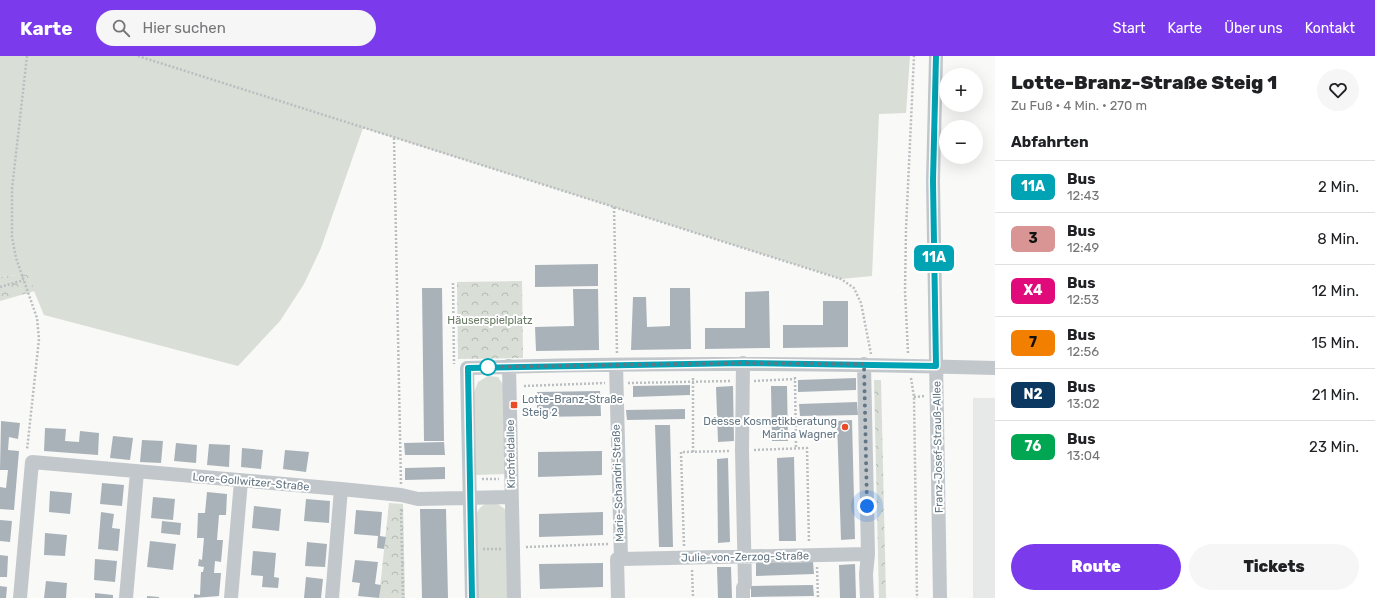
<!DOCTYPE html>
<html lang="de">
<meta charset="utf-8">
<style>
body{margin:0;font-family:Rubik,sans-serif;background:#f6f6f6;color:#202124;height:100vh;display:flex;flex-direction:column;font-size:15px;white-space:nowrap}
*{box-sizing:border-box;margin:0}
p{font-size:13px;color:#757577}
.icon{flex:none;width:22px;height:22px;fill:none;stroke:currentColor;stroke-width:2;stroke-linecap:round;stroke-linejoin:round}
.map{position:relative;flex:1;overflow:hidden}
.sheet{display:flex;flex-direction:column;background:#fff;width:380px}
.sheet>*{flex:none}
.badge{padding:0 8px;border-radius:6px;font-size:14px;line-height:26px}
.tools{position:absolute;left:939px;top:12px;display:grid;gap:8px}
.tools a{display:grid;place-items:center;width:44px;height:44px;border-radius:50%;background:#fff;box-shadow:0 4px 16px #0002;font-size:20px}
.you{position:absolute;width:20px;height:20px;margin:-10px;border:3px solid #fff;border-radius:50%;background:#1a73e8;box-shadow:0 0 0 6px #1a73e833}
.map>.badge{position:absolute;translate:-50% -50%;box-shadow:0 0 0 2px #fff}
h2{padding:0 16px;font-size:15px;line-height:36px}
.round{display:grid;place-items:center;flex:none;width:42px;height:42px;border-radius:21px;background:#f6f6f6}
.overview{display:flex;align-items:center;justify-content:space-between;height:68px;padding:0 16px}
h1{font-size:19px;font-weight:800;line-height:30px}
.primary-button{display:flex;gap:8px;margin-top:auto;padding:8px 16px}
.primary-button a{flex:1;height:46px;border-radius:24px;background:#7c3aed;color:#fff;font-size:16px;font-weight:800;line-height:46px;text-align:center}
.primary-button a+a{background:#f6f6f6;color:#202124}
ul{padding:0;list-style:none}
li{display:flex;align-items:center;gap:12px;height:52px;padding:0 16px;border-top:1px solid #e0e0e0}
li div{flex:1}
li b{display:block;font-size:15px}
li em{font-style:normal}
li .badge{min-width:44px;font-weight:700;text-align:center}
header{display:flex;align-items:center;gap:24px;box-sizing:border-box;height:56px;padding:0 20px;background:#7c3aed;color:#fff}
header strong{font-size:19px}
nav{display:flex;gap:22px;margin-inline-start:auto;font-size:14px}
.search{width:280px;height:36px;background:#f6f6f6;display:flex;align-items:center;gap:10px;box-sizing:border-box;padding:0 14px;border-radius:22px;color:#757577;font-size:15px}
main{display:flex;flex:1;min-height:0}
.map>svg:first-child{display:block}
</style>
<header>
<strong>Karte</strong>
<div class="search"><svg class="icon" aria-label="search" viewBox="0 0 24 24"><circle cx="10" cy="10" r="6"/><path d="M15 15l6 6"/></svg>Hier suchen</div>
<nav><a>Start</a><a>Karte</a><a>Über uns</a><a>Kontakt</a></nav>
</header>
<main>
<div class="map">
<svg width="995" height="542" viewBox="0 0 995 542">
<defs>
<pattern id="park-crowns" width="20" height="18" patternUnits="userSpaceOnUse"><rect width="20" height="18" fill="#d9ded6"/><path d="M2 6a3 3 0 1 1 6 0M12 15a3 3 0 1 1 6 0" fill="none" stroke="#b4b9b3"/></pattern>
</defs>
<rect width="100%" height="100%" fill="#f9f9f7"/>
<!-- built -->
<path fill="#e7e8e8" d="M973,342H995V542H973Z"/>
<!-- grass -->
<path fill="#d9ded6" d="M0,0H910L906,57L879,58L872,220L841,223L363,72L321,192L304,228L280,265L238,310L44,259L27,218L0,221Z
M488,320L498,321L504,330L506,418L474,419L473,339L478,326Z
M486,448H498L506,454L509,542H477L476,462C477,455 479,451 486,448Z"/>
<!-- park -->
<path fill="url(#park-crowns)" d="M27,218L35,235L0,245V221Z
M522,225L523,302L458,303L457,226Z
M874,324H881L886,542H879Z
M389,447L403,448L405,542H379Z"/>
<!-- building -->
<path fill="#a9b2b9" d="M598,208V230L535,231V209Z
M422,232H442L444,385H424Z
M670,232H690L691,293L631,294L633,241H646L647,271L670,270Z
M573,233H598L599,294L536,295L535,271L574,270Z
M769,235L770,292L705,293V272H745V236Z
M823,245H848V291L783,292V269H823Z
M856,322V334L798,336V324Z
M690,329V339L633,341V330Z
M733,330L734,385L718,386L716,331Z
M771,330H787L788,385H772Z
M600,335L601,360L537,361V336Z
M857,346L858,359L800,360L799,348Z
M685,353V363L627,364L626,354Z
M852,364L855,483L841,484L837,365Z
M1,365L20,367L18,383L9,381L8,394L19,395L14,454L0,453V431L6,432L8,414H0Z
M655,369H670L673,491H659Z
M45,372L66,373L65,385L79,386L80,375L99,377L98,399L44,395Z
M113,380L133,382L130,404L110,402Z
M142,384L163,385L161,407L140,406Z
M444,386L445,399H405L404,387Z
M176,387L197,389L196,407L174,405Z
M209,388L230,389L229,411L207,409Z
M242,392L263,394L261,413L241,411Z
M285,394L309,396L306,416L283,413Z
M602,395V419L538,421V396Z
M794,401L796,485H779L777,402Z
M728,402L730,486L718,487L717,403Z
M445,411V423L405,424V412Z
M102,427L124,429L122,450L100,448Z
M50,435L72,437L70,458L49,456Z
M207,436L227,438L226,459H219L217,484H223L221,506L215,505L214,517H221L219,540L194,542V538L200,539L201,516H203L204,511L198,510L199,503L202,504L204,482H197L198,457H205Z
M153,441L175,443L173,464L151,462Z
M306,443L330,445L329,467L304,465Z
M254,450L281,453L279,475L252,472Z
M420,453H446L448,542H422Z
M356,454L382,456L380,480L386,481L384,493L377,492L378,480L354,478Z
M101,456L114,458L112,472L120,473L118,495L98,493Z
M603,456V479L539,481V458Z
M0,464L12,465L10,486L0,485Z
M162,465L181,467L180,479L161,477Z
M45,477L67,479L65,500L44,499Z
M150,485L176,488L173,514L147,511Z
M307,486L327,488L325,511L305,510Z
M253,495L276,497L274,521L279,522L278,532L262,531L263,520L251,519Z
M0,499L8,500L7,521H0Z
M95,503L117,505L115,526L94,524Z
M355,504L378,506L375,528L381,529L379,542L358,540L360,527L352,526Z
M813,506L814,518L756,520V507Z
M603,507V531L540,533L539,508Z
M855,508L856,542H840L839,509Z
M717,511H731L732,542H718Z
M306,521L323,523L321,542H304Z
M46,525L67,527L66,542H44Z
M813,529L814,540L751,541V530Z
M0,530L7,531L6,542H0Z
M95,537L113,539V542H95Z
M147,540L159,541V542H147Z"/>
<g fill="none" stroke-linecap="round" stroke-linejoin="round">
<!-- path -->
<path stroke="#babec1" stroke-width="2.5" stroke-dasharray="2 2" stroke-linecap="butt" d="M27,0L12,133V181L16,202L37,262L39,283L27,394
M138,0L841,223L854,232L861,247L871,298
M394,82L401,428
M614,151L617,297
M453,227L454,308
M0,231L24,224
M908,297L905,235L906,173L914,0
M795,321L796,393
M911,322L914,341L917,542
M754,325L795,323
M628,327L731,325
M524,330L605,327
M914,341L925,340
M754,394L807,392L809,487
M693,396V320
M482,423H499
M401,453L403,542
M684,490L681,396L729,395
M526,491L608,488
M483,493H502
M817,511L818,542
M692,514L693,542"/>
<!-- minor -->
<path stroke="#c2c7cb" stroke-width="14" d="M936,0L933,125L940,542
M743,307L742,394L745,528L743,532V542
M864,308L868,498L866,518L867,542
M616,309L621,503H617L618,542
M509,310L514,542
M621,503L868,498
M20,542L32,406L341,433L401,439L418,443L511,441
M126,542L137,416
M231,542L241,425
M332,542L341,433
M472,542L467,312C643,306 819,307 995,312"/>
</g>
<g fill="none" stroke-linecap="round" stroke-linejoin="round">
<defs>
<path id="line" d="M472,542L468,312L743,307L936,310L933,125L936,0"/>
</defs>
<!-- line casing -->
<use href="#line" stroke="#fff" stroke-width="9"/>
<!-- line -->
<use href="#line" stroke="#00a3b4" stroke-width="6"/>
<!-- walk -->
<path stroke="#637683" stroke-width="4" stroke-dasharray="0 7.2" d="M488,311L743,307L864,308L867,450"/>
</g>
<!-- markers -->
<circle fill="#fff" stroke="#00a3b4" stroke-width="2" cx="488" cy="311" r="8"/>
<g fill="#e84d28" stroke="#fff" stroke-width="1.5">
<rect x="510" y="345" width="8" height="8" rx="2"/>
<circle cx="845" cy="371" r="4"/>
</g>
<g text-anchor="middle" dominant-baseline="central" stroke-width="4" stroke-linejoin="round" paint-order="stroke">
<!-- park labels -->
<g font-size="11" fill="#687a63" stroke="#fff">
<text x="490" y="264">Häuserspielplatz</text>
</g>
<!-- poi labels -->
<g font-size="11" fill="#637683" stroke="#fff" text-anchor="start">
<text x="522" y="343">Lotte-Branz-Straße<tspan x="522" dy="13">Steig 2</tspan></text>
<text x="837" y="365" text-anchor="end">Déesse Kosmetikberatung<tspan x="837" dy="13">Marina Wagner</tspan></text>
</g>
<!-- street labels -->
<g font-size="11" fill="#637683" stroke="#fff">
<text transform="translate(938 391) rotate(-91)">Franz-Josef-Strauß-Allee</text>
<text transform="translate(511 398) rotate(-91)">Kirchfeldallee</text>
<text transform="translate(251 426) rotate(5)">Lore-Gollwitzer-Straße</text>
<text transform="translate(618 427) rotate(-92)">Marie-Schandri-Straße</text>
<text transform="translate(745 501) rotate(-1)">Julie-von-Zerzog-Straße</text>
</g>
</g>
</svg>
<div class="tools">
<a>+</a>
<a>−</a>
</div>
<div class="you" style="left:867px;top:450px"></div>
<b class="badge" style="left:934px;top:202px;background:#00a3b4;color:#fff">11A</b>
</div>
<section class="sheet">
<div class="overview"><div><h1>Lotte-Branz-Straße Steig 1</h1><p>Zu Fuß · 4 Min. · 270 m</p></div><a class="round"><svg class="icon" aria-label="heart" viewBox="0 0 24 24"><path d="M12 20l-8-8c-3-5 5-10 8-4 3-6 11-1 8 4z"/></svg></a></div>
<h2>Abfahrten</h2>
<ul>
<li><span class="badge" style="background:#00a3b4;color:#fff">11A</span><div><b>Bus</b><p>12:43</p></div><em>2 Min.</em></li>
<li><span class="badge" style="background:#d99594;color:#111">3</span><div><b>Bus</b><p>12:49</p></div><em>8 Min.</em></li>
<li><span class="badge" style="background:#e00a7a;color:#fff">X4</span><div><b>Bus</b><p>12:53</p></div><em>12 Min.</em></li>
<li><span class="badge" style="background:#f27f00;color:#111">7</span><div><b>Bus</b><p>12:56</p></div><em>15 Min.</em></li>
<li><span class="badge" style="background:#0b3861;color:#fff">N2</span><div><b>Bus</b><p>13:02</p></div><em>21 Min.</em></li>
<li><span class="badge" style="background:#00a651;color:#fff">76</span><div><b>Bus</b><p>13:04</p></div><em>23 Min.</em></li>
</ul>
<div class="primary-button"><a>Route</a><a>Tickets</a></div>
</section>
</main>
